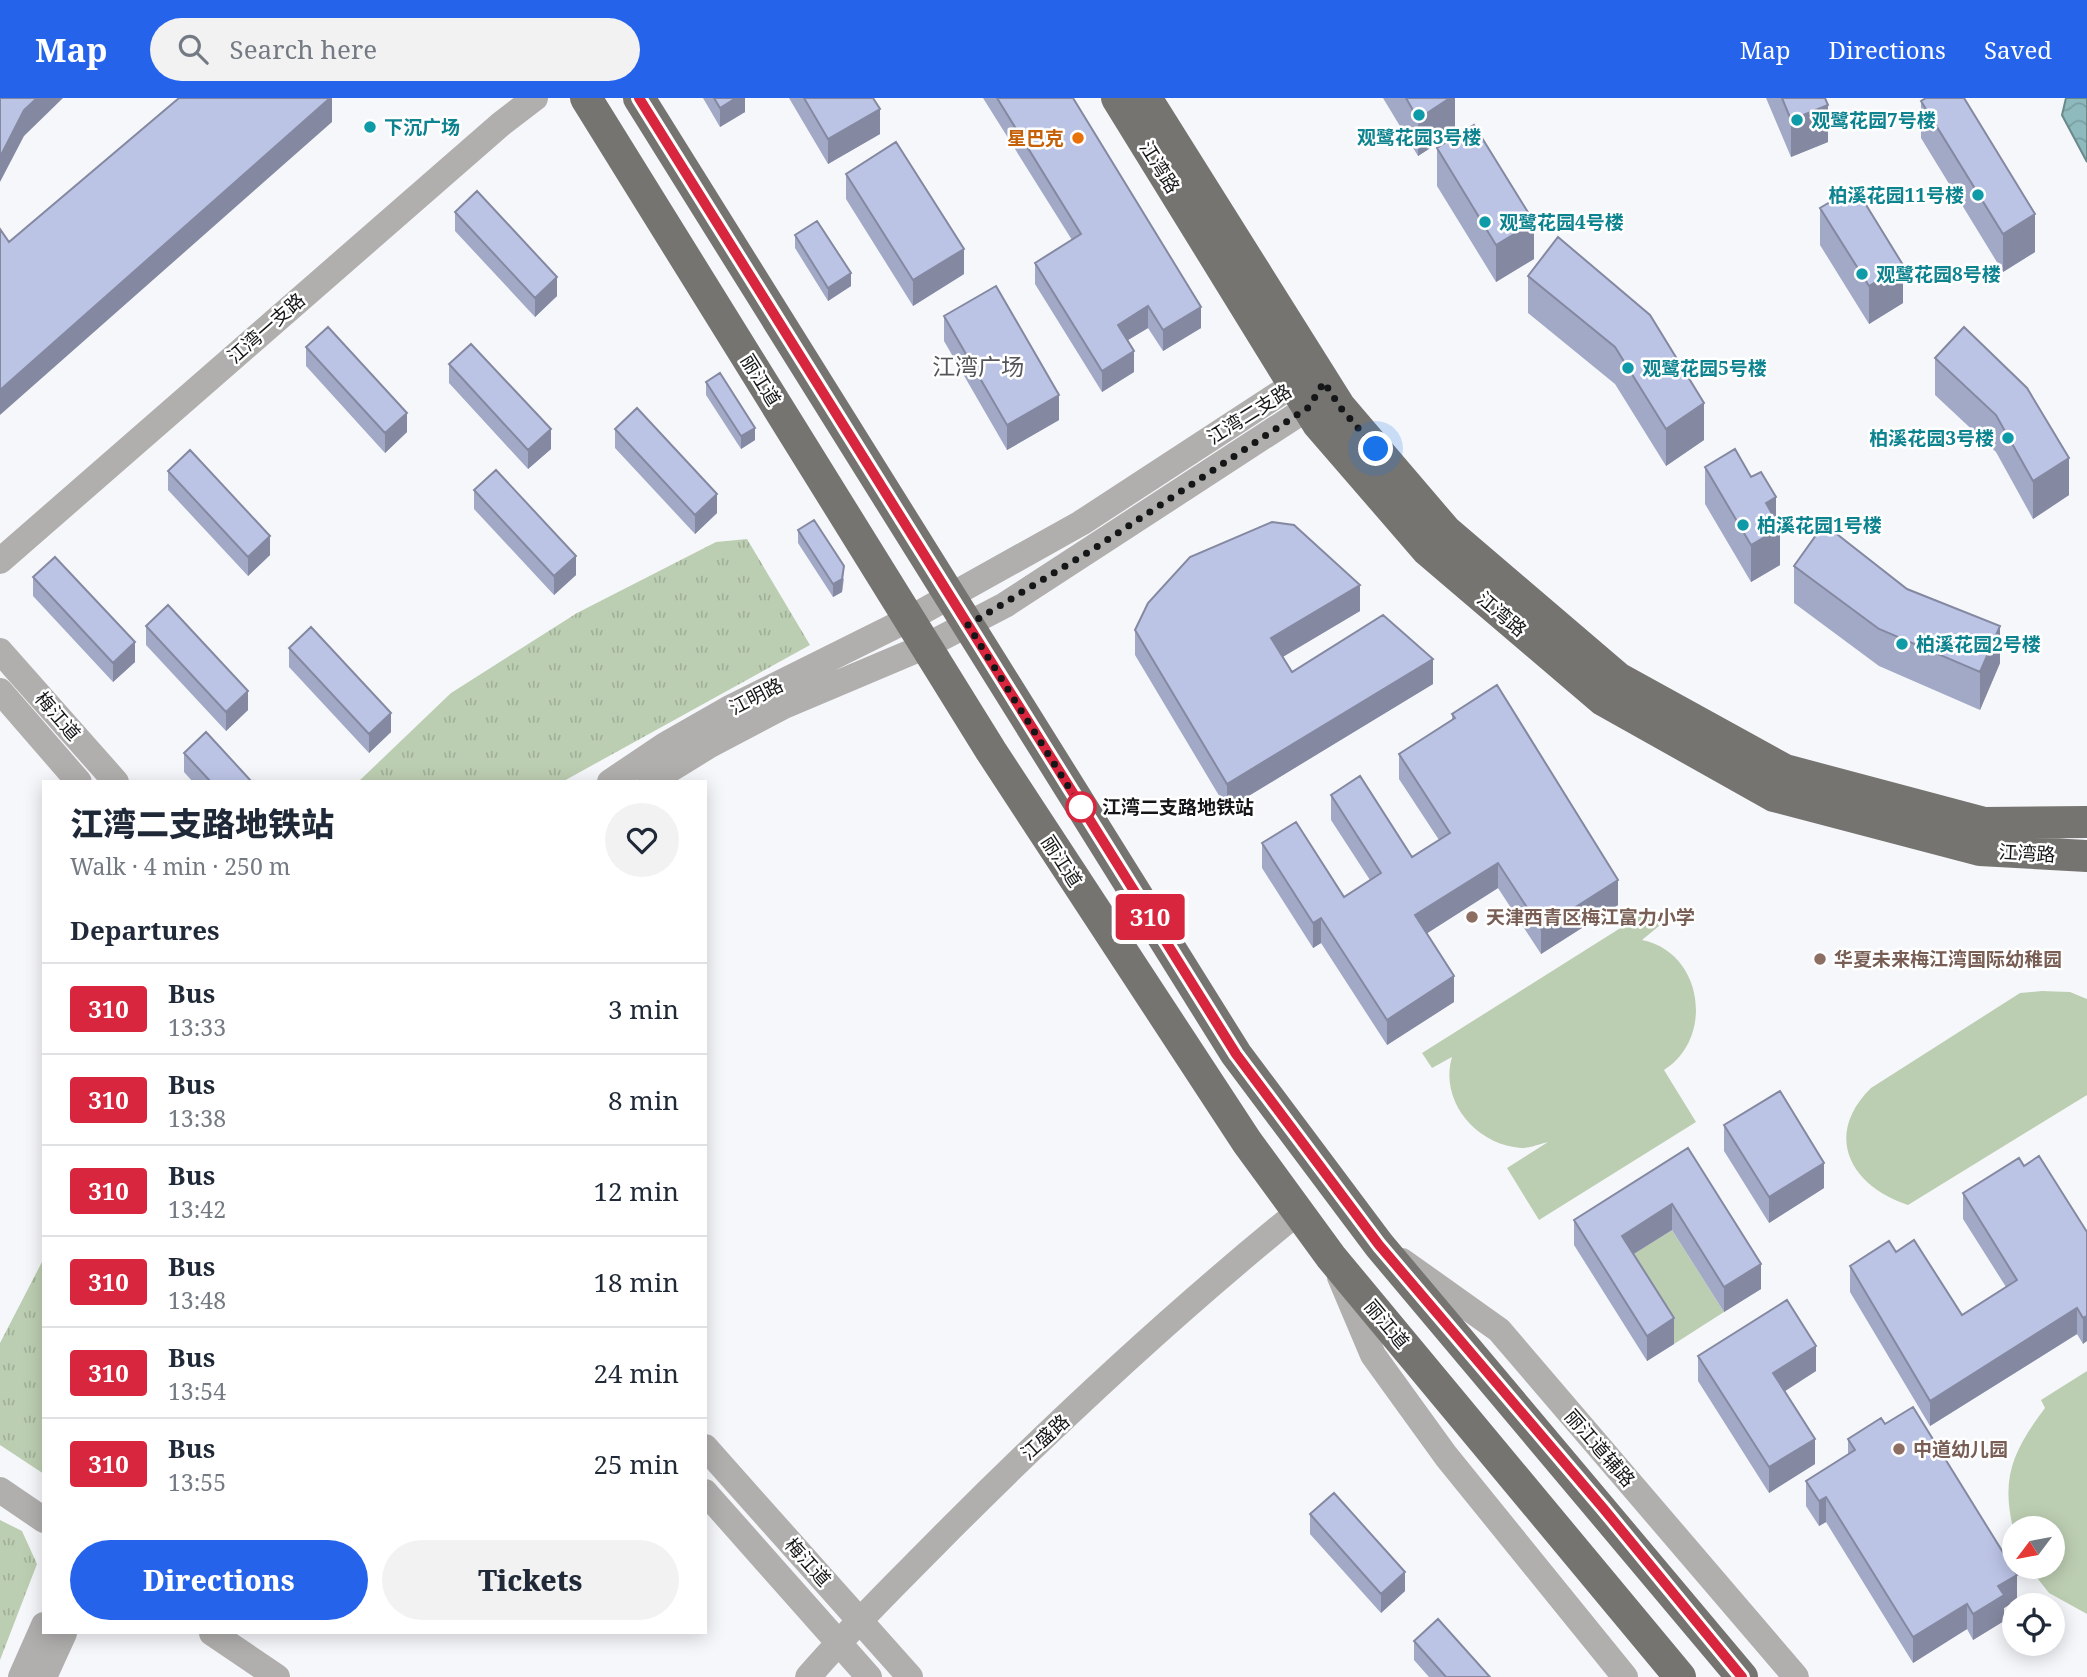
<!DOCTYPE html>
<meta charset="utf-8">
<style>
body{margin:0;font-family:"Noto Serif","Noto Sans SC",serif;background:#f2f2f3;color:#1f2937;height:100vh;display:flex;flex-direction:column;font-size:26px;white-space:nowrap}
*{box-sizing:border-box;margin:0}
p{font-size:23px;color:#747a83}
.icon{flex:none;width:38px;height:38px;fill:none;stroke:currentColor;stroke-width:2;stroke-linecap:round;stroke-linejoin:round}
.map{position:relative;flex:1;overflow:hidden}
.details{position:absolute;left:42px;top:682px;width:665px;height:854px;display:flex;flex-direction:column;background:#fff;border-radius:0px;box-shadow:0 4px 18px #0003}
.details>*{flex:none}
.badge{padding:0 14px;border-radius:5px;font-size:24px;line-height:46px}
.needle{width:46px;rotate:238deg}
.fabs{position:absolute;left:2002px;top:1418px;display:grid;gap:14px}
.fabs a{display:grid;place-items:center;width:63px;height:63px;border-radius:50%;background:#fff;box-shadow:0 4px 18px #0003;font-size:35px}
.you{position:absolute;width:35px;height:35px;margin:-18px;border:5px solid #fff;border-radius:50%;background:#1a73e8;box-shadow:0 0 0 10px #1a73e833}
.map>.badge{position:absolute;translate:-50% -50%;box-shadow:0 0 0 4px #fff}
h2{padding:0 28px;font-size:26px;line-height:63px}
.round{display:grid;place-items:center;flex:none;width:74px;height:74px;border-radius:37px;background:#f2f2f3}
.overview{display:flex;align-items:center;justify-content:space-between;height:119px;padding:0 28px}
h1{font-size:33px;font-weight:800;line-height:52px}
.primary-button{display:flex;gap:14px;margin-top:auto;padding:14px 28px}
.primary-button a{flex:1;height:80px;border-radius:42px;background:#2563eb;color:#fff;font-size:28px;font-weight:800;line-height:80px;text-align:center}
.primary-button a+a{background:#f2f2f3;color:#1f2937}
ul{padding:0;list-style:none}
li{display:flex;align-items:center;gap:21px;height:91px;padding:0 28px;border-top:2px solid #e0e1e3}
li div{flex:1}
li b{display:block;font-size:26px}
li em{font-style:normal}
li .badge{min-width:77px;font-weight:700;text-align:center}
header{display:flex;align-items:center;gap:42px;box-sizing:border-box;height:98px;padding:0 35px;background:#2563eb;color:#fff}
header strong{font-size:33px}
nav{display:flex;gap:38px;margin-inline-start:auto;font-size:24px}
.search{width:490px;height:63px;background:#f2f2f3;display:flex;align-items:center;gap:18px;box-sizing:border-box;padding:0 24px;border-radius:38px;color:#747a83;font-size:26px}
.map>svg:first-child{display:block}
</style>
<header>
<strong>Map</strong>
<div class="search"><svg class="icon" aria-label="search" viewBox="0 0 24 24"><circle cx="10" cy="10" r="6"/><path d="M15 15l6 6"/></svg>Search here</div>
<nav><a>Map</a><a>Directions</a><a>Saved</a></nav>
</header>
<div class="map">
<svg width="2087" height="1579" viewBox="0 0 2087 1579">
<defs>
<pattern id="grass-tufts" width="24" height="20" patternUnits="userSpaceOnUse" patternTransform="scale(1.75)"><rect width="24" height="20" fill="#bcceb2"/><path d="M3 7l-1-3M5 7V3M7 7l1-3M15 17l-1-3M17 17v-4M19 17l1-3" fill="none" stroke="#a1b098"/></pattern>
<pattern id="water-waves" width="16" height="10" patternUnits="userSpaceOnUse" patternTransform="scale(1.75)"><rect width="16" height="10" fill="#8ebabd"/><path d="M0 5q4-4 8 0t8 0" fill="none" stroke="#7a9fa2"/></pattern>
</defs>
<rect width="100%" height="100%" fill="#f6f7fb"/>
<!-- grass -->
<path fill="url(#grass-tufts)" d="M747,441L810,547L562,684H358L451,595L577,515L716,444Z
M44,1160V1376L0,1347V1245Z
M0,1422L22,1433L37,1466L0,1562Z"/>
<!-- pitch -->
<path fill="#bcceb2" d="M1649,812L1659,828L1642,842C1703,854 1715,940 1664,972L1696,1024L1539,1122L1507,1070L1548,1044C1540,1046 1530,1050 1521,1050C1476,1047 1439,1003 1452,959L1432,970L1422,955Z
M2042,893L2070,894L2087,901V997L1908,1107C1850,1088 1823,1037 1871,990L2020,895Z
M1672,1132L1724,1214L1674,1246L1622,1163Z
M2087,1273V1516L2049,1495L2028,1468H2053V1430H2014V1434C2000,1380 2013,1353 2045,1310L2041,1302Z"/>
<!-- water -->
<path fill="url(#water-waves)" stroke="#6a898b" stroke-width="2" d="M2066,0H2087V64L2062,17Z"/>
<g fill="none" stroke-linecap="round" stroke-linejoin="round">
<!-- minor -->
<path stroke="#b1afae" stroke-width="26" d="M0,463L501,26L535,0
M0,553L116,684
M0,593L79,684
M610,684L665,647L728,611L909,521L1081,425L1294,286L1312,284
M650,684L710,647L784,608L926,548L1005,507L1309,309L1318,294
M1402,1163L1499,1232L1796,1579
M1340,1179L1373,1257L1446,1358L1625,1579
M705,1349L910,1579
M0,1392L44,1422
M705,1394L869,1579
M212,1535L277,1579
M21,1579L44,1527
M44,1579L64,1535
M808,1579C853,1527 903,1479 951,1430C1061,1320 1176,1213 1297,1115"/>
<!-- major -->
<path stroke="#767471" stroke-width="32" d="M586,0L991,653L1247,1044L1331,1159L1680,1579
M639,0L1236,956L1379,1147L1742,1579
M1117,0L1318,326L1427,452L1603,602L1774,698L1980,752L2087,758
M1146,0L1340,309L1446,433L1618,580L1785,672L1984,725L2087,724"/>
</g>
<!-- wall -->
<path fill="#a2a9c6" d="M703,0H745V14L720,29Z
M789,0H873L880,36L828,66Z
M983,0H1073L1201,230L1163,253L1148,230L1128,242L1134,274L1102,294L1035,186V165L1072,142Z
M1383,0H1455V34L1418,58Z
M1766,0H1825L1828,44L1791,59Z
M1921,3L2035,154L2003,174L1921,40Z
M1437,50L1534,161L1496,184L1437,88Z
M846,76L964,176L913,208L846,101Z
M1820,110L1903,205L1869,226L1820,147Z
M455,114L557,198L535,219L455,133Z
M795,137L851,188L828,203L795,150Z
M1558,139L1704,342L1666,368L1615,286L1528,215V178Z
M944,218L1059,322L1007,352L944,243Z
M1964,229L2069,397L2033,421L1996,354L1935,297V260Z
M306,249L407,334L385,355L306,268Z
M449,266L551,351L528,371L449,285Z
M706,284L755,342L741,351L706,297Z
M615,331L717,415L695,436L615,350Z
M1705,369L1776,422L1780,467L1751,484L1705,406Z
M168,373L270,457L248,478L168,392Z
M474,392L576,477L554,497L474,411Z
M798,432L844,481L842,494L833,499L798,445Z
M1794,468L2000,565L1980,612L1879,568L1794,505Z
M33,479L135,564L113,584L33,498Z
M1360,513L1282,559L1292,574L1433,586L1227,711L1135,557V532Z
M146,528L248,612L226,633L146,547Z
M289,550L391,634L369,655L289,569Z
M1452,616L1618,807L1541,856L1498,790L1427,835L1454,904L1387,947L1321,845L1313,850L1262,770V745L1344,799L1370,782L1331,722V697L1412,759L1439,742L1399,681V656L1452,622Z
M184,655L252,684H193L184,674Z
M1724,1027L1824,1090L1769,1125L1724,1053Z
M1688,1050L1761,1191L1724,1214L1672,1132L1634,1156L1674,1246L1647,1263L1574,1147V1122Z
M2024,1068L2087,1134L2083,1246L2077,1236L1930,1328L1850,1194V1168L1896,1154L1962,1217L2006,1189L1963,1121V1095Z
M1698,1258L1816,1273L1784,1293L1815,1366L1769,1395L1698,1283Z
M1885,1326L2017,1502L2004,1510V1523L1973,1542L1967,1531L1913,1565L1826,1424L1819,1428L1806,1408V1383L1848,1357V1341Z
M1310,1416L1405,1493L1381,1515L1310,1436Z
M1414,1543L1490,1579H1429L1414,1562Z"/>
<!-- shaded-wall -->
<path fill="#8489a1" d="M37,0H63L24,38L0,84V59L24,12Z
M330,0H332V24L0,317V292Z
M736,0H745V14L720,29V10Z
M1450,0H1455V34L1418,58V21Z
M1828,7V44L1791,59V22Z
M880,11V36L828,66V41Z
M2035,116V154L2003,174V136Z
M1534,124V161L1496,184V147Z
M964,151V176L913,208V182Z
M1903,167V205L1869,226V188Z
M851,175V188L828,203V190Z
M557,179V198L535,219V200Z
M1148,208V230L1118,248V227Z
M1201,209V230L1163,253V232Z
M1134,253V274L1102,294V273Z
M1059,297V322L1007,352V327Z
M1704,305V342L1666,368V331Z
M407,315V334L385,355V335Z
M755,330V342L741,351V338Z
M551,331V351L528,371V352Z
M2069,360V397L2033,421V383Z
M717,396V415L695,436V417Z
M1776,399V433L1780,430V467L1751,484V447L1766,405Z
M270,438V457L248,478V459Z
M576,458V477L554,497V478Z
M844,468L842,494L833,499V486Z
M1360,487V513L1271,566V540Z
M2000,528V565L1980,612V574Z
M135,544V564L113,584V565Z
M1433,561V586L1227,711V686Z
M248,593V612L226,633V614Z
M391,615V634L369,655V636Z
M1498,765V790L1415,843V817Z
M1618,782V807L1541,856V831Z
M1321,820V845L1313,850V825Z
M1454,878V904L1387,947V922Z
M1824,1065V1090L1769,1125V1099Z
M1672,1106V1132L1622,1163V1138Z
M1761,1166V1191L1724,1214V1189Z
M2077,1210V1236L1930,1328V1303Z
M2087,1218V1243L2083,1246V1220Z
M1674,1220V1246L1647,1263V1238Z
M1816,1248V1273L1773,1301V1275Z
M1815,1341V1366L1769,1395V1369Z
M1826,1399V1424L1819,1428V1403Z
M1405,1474V1493L1381,1515V1496Z
M2017,1477V1502L2004,1510V1523L1973,1542V1516L1998,1488Z
M1967,1506V1531L1913,1565V1539Z"/>
<!-- building -->
<path fill="#bcc4e6" stroke="#8489a1" stroke-width="2" d="M0,0H37L24,12L0,59Z
M179,0H330L0,292V131L9,144Z
M714,0H736L720,10Z
M804,0H873L880,11L828,41Z
M997,0H1073L1201,209L1163,232L1148,208L1118,227L1134,253L1102,273L1035,165L1081,136Z
M1406,0H1450L1418,21Z
M1782,0H1825L1828,7L1791,22Z
M1926,0H1964L2035,116L2003,136L1921,3Z
M1474,27L1534,124L1496,147L1437,50Z
M896,44L964,151L913,182L846,76Z
M1855,89L1903,167L1869,188L1820,110Z
M477,93L557,179L535,200L455,114Z
M817,123L851,175L828,190L795,137Z
M1558,139L1650,217L1704,305L1666,331L1615,249L1528,178Z
M996,188L1059,297L1007,327L944,218Z
M328,229L407,315L385,335L306,249Z
M1964,229L2027,290L2069,360L2033,383L1996,317L1935,260Z
M471,246L551,331L528,352L449,266Z
M720,275L755,330L741,338L706,284Z
M637,310L717,396L695,417L615,331Z
M1735,351L1751,379L1761,374L1776,399L1766,405L1780,430L1751,447L1705,369Z
M190,352L270,438L248,459L168,373Z
M496,372L576,458L554,478L474,392Z
M814,422L844,468L842,481L833,486L798,432Z
M1272,424L1294,427L1360,487L1271,540L1292,574L1383,517L1433,561L1227,686L1135,532L1148,505L1190,459Z
M1824,426L1907,491L2000,528L1980,574L1879,531L1794,468Z
M55,459L135,544L113,565L33,479Z
M168,507L248,593L226,614L146,528Z
M311,529L391,615L369,636L289,550Z
M1497,587L1618,782L1541,831L1498,765L1415,817L1454,878L1387,922L1321,820L1313,825L1262,745L1296,724L1344,799L1381,775L1331,697L1360,678L1412,759L1450,735L1399,656L1455,620L1452,616Z
M206,634L252,684H211L184,655Z
M1780,993L1824,1065L1769,1099L1724,1027Z
M1688,1050L1761,1166L1724,1189L1672,1106L1622,1138L1674,1220L1647,1238L1574,1122Z
M2039,1058L2087,1134V1218L2083,1220L2077,1210L1930,1303L1850,1168L1889,1143L1896,1154L1914,1142L1962,1217L2017,1182L1963,1095L2019,1060L2024,1068Z
M1787,1202L1816,1248L1773,1275L1815,1341L1769,1369L1698,1258Z
M1913,1309L2017,1477L1998,1488L2004,1497L1973,1516L1967,1506L1913,1539L1826,1399L1819,1403L1806,1383L1855,1352L1848,1341L1881,1320L1885,1326Z
M1334,1395L1405,1474L1381,1496L1310,1416Z
M1438,1521L1490,1579H1446L1414,1543Z"/>
<g fill="none" stroke-linecap="round" stroke-linejoin="round">
<defs>
<path id="line" d="M639,0L1236,956L1379,1147L1603,1410L1742,1579"/>
</defs>
<!-- line casing -->
<use href="#line" stroke="#fff" stroke-width="16"/>
<!-- line -->
<use href="#line" stroke="#d7263d" stroke-width="10"/>
<!-- walk -->
<path stroke="#151617" stroke-width="7" stroke-dasharray="0 12.6" d="M1081,709L968,527L1095,450L1309,309L1324,284L1340,309L1376,351"/>
</g>
<!-- markers -->
<g fill="#0f9aa8" stroke="#fff" stroke-width="2.5">
<circle cx="1419" cy="17" r="7"/>
<circle cx="1797" cy="22" r="7"/>
<circle cx="370" cy="29" r="7"/>
<circle cx="1978" cy="97" r="7"/>
<circle cx="1485" cy="124" r="7"/>
<circle cx="1862" cy="176" r="7"/>
<circle cx="1628" cy="270" r="7"/>
<circle cx="2008" cy="340" r="7"/>
<circle cx="1743" cy="427" r="7"/>
<circle cx="1902" cy="546" r="7"/>
</g>
<circle fill="#e8710a" stroke="#fff" stroke-width="2.5" cx="1078" cy="40" r="7"/>
<circle fill="#fff" stroke="#d7263d" stroke-width="3.5" cx="1081" cy="709" r="14"/>
<g fill="#8d6e63" stroke="#fff" stroke-width="2.5">
<circle cx="1472" cy="819" r="7"/>
<circle cx="1820" cy="861" r="7"/>
<circle cx="1899" cy="1351" r="7"/>
</g>
<g text-anchor="middle" dominant-baseline="central" stroke-width="5" stroke-linejoin="round" paint-order="stroke">
<!-- culture labels -->
<g font-size="19" font-weight="bold" fill="#0d838f" stroke="#fff" text-anchor="start">
<text x="1811" y="22">观鹭花园7号楼</text>
<text x="384" y="29">下沉广场</text>
<text x="1419" y="39" text-anchor="middle">观鹭花园3号楼</text>
<text x="1964" y="97" text-anchor="end">柏溪花园11号楼</text>
<text x="1499" y="124">观鹭花园4号楼</text>
<text x="1876" y="176">观鹭花园8号楼</text>
<text x="1642" y="270">观鹭花园5号楼</text>
<text x="1994" y="340" text-anchor="end">柏溪花园3号楼</text>
<text x="1757" y="427">柏溪花园1号楼</text>
<text x="1916" y="546">柏溪花园2号楼</text>
</g>
<!-- food labels -->
<g font-size="19" font-weight="bold" fill="#c56008" stroke="#fff" text-anchor="end">
<text x="1064" y="40">星巴克</text>
</g>
<!-- street labels -->
<g font-size="19" fill="#151617" stroke="#fff">
<text transform="translate(1160 69) rotate(58)">江湾路</text>
<text transform="translate(266 230) rotate(-41)">江湾一支路</text>
<text transform="translate(761 282) rotate(58)">丽江道</text>
<text transform="translate(1249 316) rotate(-32)">江湾二支路</text>
<text transform="translate(1502 516) rotate(40)">江湾路</text>
<text transform="translate(756 598) rotate(-27)">江明路</text>
<text transform="translate(58 618) rotate(49)">梅江道</text>
<text transform="translate(2027 755) rotate(3)">江湾路</text>
<text transform="translate(1062 763) rotate(57)">丽江道</text>
<text transform="translate(1387 1226) rotate(50)">丽江道</text>
<text transform="translate(1045 1339) rotate(-42)">江盛路</text>
<text transform="translate(1600 1350) rotate(49)">丽江道辅路</text>
<text transform="translate(808 1464) rotate(48)">梅江道</text>
</g>
<!-- stop labels -->
<g font-size="19" font-weight="bold" fill="#151617" stroke="#fff" text-anchor="start">
<text x="1102" y="709">江湾二支路地铁站</text>
</g>
<!-- education labels -->
<g font-size="19" font-weight="bold" fill="#785e54" stroke="#fff" text-anchor="start">
<text x="1486" y="819">天津西青区梅江富力小学</text>
<text x="1834" y="861">华夏未来梅江湾国际幼稚园</text>
<text x="1913" y="1351">中道幼儿园</text>
</g>
<!-- quarter labels -->
<g font-size="23" fill="#55565a" stroke="#fff">
<text x="978" y="268">江湾广场</text>
</g>
</g>
</svg>
<div class="fabs">
<a><svg class="needle" viewBox="-14 -14 28 28"><path d="M0-13l5 13h-10z" fill="#e53935"/><path d="M0 13l5-13h-10z" fill="#747a83"/></svg></a>
<a><svg class="icon" aria-label="locate" viewBox="0 0 24 24"><circle cx="12" cy="12" r="6"/><path d="M12 2v4M12 18v4M2 12h4M18 12h4"/></svg></a>
</div>
<div class="you" style="left:1376px;top:351px"></div>
<b class="badge" style="left:1150px;top:819px;background:#d7263d;color:#fff">310</b>
<section class="details">
<div class="overview"><div><h1>江湾二支路地铁站</h1><p>Walk · 4 min · 250 m</p></div><a class="round"><svg class="icon" aria-label="heart" viewBox="0 0 24 24"><path d="M12 20l-8-8c-3-5 5-10 8-4 3-6 11-1 8 4z"/></svg></a></div>
<h2>Departures</h2>
<ul>
<li><span class="badge" style="background:#d7263d;color:#fff">310</span><div><b>Bus</b><p>13:33</p></div><em>3 min</em></li>
<li><span class="badge" style="background:#d7263d;color:#fff">310</span><div><b>Bus</b><p>13:38</p></div><em>8 min</em></li>
<li><span class="badge" style="background:#d7263d;color:#fff">310</span><div><b>Bus</b><p>13:42</p></div><em>12 min</em></li>
<li><span class="badge" style="background:#d7263d;color:#fff">310</span><div><b>Bus</b><p>13:48</p></div><em>18 min</em></li>
<li><span class="badge" style="background:#d7263d;color:#fff">310</span><div><b>Bus</b><p>13:54</p></div><em>24 min</em></li>
<li><span class="badge" style="background:#d7263d;color:#fff">310</span><div><b>Bus</b><p>13:55</p></div><em>25 min</em></li>
</ul>
<div class="primary-button"><a>Directions</a><a>Tickets</a></div>
</section>
</div>
